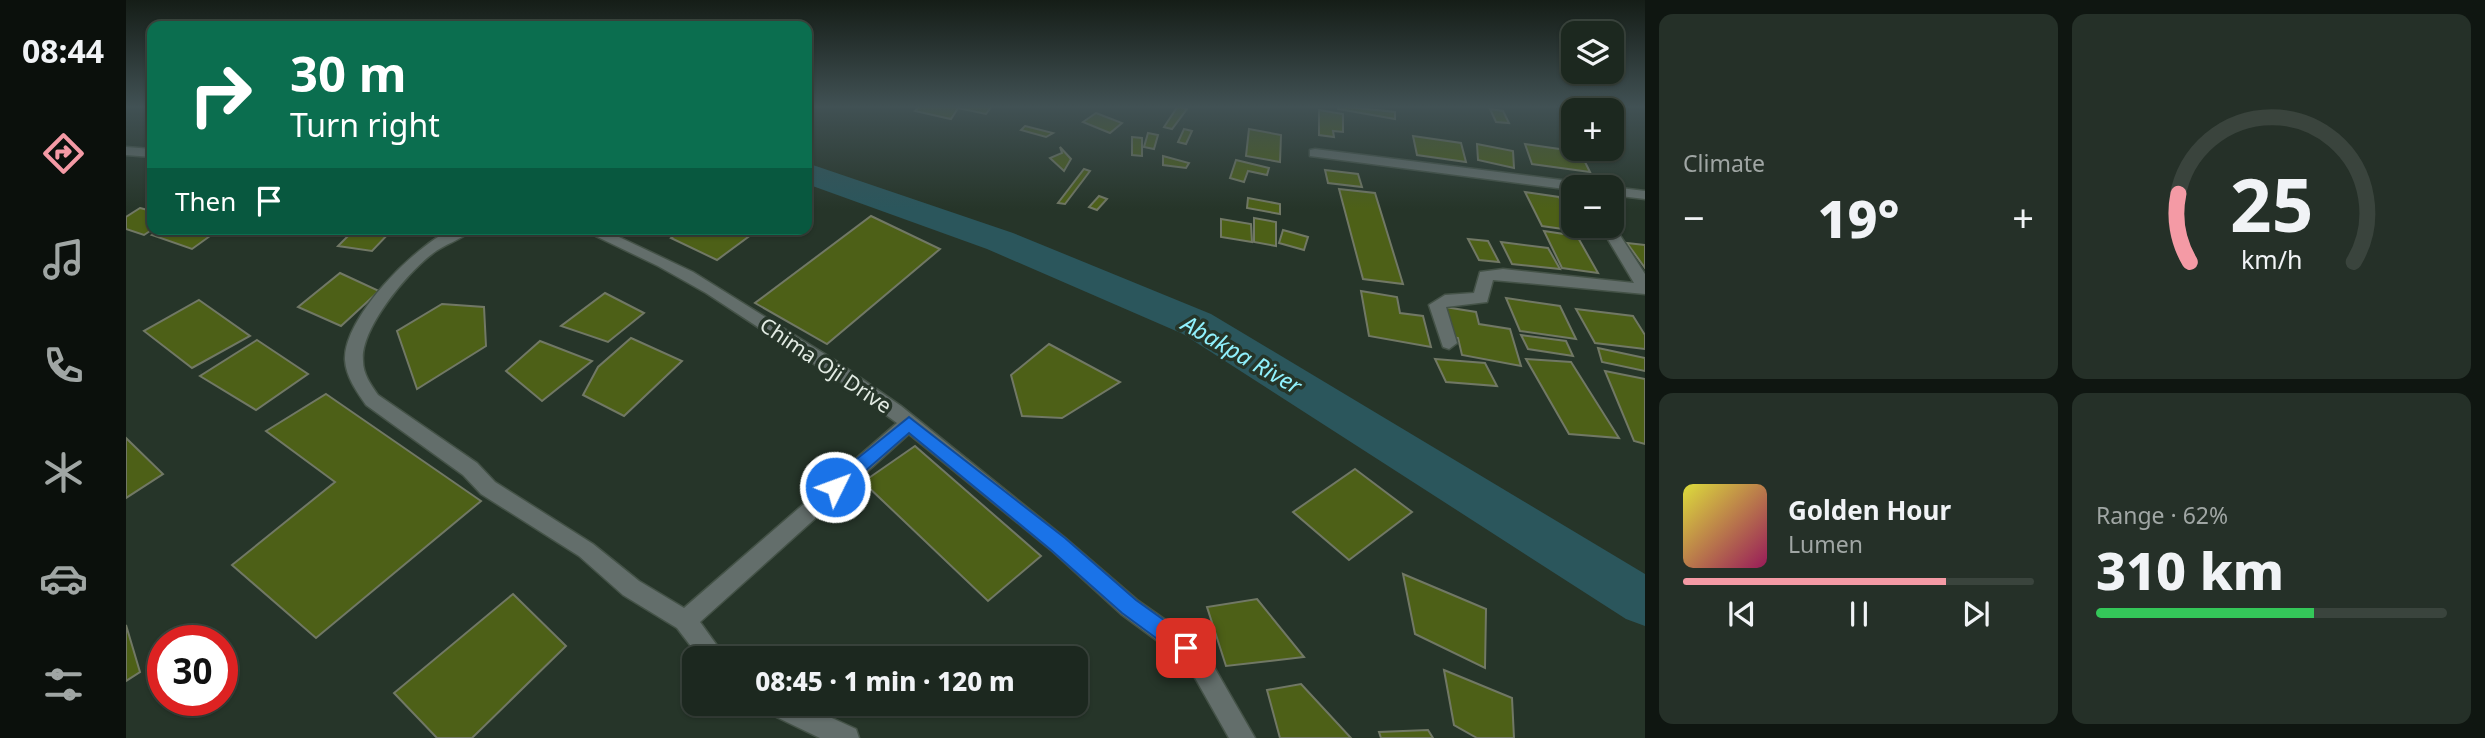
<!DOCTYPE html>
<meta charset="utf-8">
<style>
:root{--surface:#1c281f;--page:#253028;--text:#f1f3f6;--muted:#a0a6a4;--line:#3a443d;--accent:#f49aa5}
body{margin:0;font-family:"Noto Sans",sans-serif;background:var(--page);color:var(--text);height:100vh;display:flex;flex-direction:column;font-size:26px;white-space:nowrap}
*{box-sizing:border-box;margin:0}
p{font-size:23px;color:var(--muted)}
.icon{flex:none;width:38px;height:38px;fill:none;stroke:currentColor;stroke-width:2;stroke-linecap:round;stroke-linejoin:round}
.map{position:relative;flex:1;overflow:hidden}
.side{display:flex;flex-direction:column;gap:14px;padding:14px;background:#0f1611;width:840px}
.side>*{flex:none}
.banner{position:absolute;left:21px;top:21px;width:665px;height:214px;border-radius:14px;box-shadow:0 2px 5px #0004,0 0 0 2px var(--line);background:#0b6e4f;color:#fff;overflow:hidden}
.controls{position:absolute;left:1435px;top:21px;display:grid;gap:14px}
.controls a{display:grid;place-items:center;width:63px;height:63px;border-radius:14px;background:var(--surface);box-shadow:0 2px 5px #0004,0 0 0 2px var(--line);font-size:35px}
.speed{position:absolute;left:21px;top:625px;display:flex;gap:14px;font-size:35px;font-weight:700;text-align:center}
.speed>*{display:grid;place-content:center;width:91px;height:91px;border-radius:50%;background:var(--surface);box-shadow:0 2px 5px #0004,0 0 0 2px var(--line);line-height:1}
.speed .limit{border:10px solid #d22;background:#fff;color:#111}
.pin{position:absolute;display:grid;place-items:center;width:60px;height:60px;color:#fff;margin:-30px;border-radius:14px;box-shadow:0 4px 10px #0006}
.me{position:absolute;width:77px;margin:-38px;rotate:48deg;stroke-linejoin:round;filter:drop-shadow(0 0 5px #0008)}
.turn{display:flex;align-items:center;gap:24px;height:147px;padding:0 28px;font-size:32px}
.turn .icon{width:91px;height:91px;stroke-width:2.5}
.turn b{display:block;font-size:49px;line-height:60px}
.then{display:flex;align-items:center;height:66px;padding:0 28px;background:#0003;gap:14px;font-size:26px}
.big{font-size:52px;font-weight:800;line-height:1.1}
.side .card{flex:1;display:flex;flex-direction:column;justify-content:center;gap:10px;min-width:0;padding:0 24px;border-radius:14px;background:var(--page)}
.side .dial{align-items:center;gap:0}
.dial svg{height:182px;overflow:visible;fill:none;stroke:var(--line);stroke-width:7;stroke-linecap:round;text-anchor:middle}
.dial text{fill:var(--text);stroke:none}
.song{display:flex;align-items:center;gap:21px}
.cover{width:84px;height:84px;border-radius:10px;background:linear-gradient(135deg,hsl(60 70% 55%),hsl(330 70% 35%))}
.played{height:7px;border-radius:4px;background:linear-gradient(90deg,var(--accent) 75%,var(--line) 75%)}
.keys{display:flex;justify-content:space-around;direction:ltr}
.heat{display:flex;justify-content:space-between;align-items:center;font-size:38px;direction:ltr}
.charge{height:10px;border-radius:5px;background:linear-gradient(90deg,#34c759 62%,var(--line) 0)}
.side .tiles{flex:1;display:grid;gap:14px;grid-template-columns:repeat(2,1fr)}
.trip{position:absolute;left:556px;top:646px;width:406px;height:70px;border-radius:14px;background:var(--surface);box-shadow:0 2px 5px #0004,0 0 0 2px var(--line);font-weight:800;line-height:70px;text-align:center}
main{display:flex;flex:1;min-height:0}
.tab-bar{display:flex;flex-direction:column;width:126px;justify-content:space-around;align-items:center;background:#0b100c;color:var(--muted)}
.tab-bar .icon{width:49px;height:49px}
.tab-bar .selected{color:var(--accent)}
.tab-bar b{font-size:32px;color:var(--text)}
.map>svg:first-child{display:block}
</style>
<main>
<nav class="tab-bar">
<b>08:44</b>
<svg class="icon selected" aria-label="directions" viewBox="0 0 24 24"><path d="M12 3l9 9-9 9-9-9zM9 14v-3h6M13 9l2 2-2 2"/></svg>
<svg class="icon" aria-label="music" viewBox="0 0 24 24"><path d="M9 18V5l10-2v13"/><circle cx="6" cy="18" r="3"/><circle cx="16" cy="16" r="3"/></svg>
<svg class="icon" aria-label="phone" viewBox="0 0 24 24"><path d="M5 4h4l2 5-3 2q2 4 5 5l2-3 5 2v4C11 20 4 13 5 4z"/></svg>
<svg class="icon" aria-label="climate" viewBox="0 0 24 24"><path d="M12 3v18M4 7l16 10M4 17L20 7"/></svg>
<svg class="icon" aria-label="car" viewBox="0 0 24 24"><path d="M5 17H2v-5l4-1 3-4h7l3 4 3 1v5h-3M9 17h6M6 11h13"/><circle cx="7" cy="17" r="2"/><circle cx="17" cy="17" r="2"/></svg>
<svg class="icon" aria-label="filters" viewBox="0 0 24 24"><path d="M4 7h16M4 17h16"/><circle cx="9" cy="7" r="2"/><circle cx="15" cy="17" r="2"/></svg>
</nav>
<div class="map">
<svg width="1519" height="738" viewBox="0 0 1519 738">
<rect width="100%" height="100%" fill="#263529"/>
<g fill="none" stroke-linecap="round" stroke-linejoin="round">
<polygon fill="#2b565c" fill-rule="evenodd" points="681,163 887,233 1085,314 1519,574 1519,626 1500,619 1057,334 861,249 681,184"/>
</g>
<g fill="#4d6017" stroke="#717865" stroke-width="2">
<polygon points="794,106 866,106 860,114 832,108 825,119 789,111"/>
<polygon points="1052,106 1061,109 1046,129 1038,127"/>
<polygon points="1212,106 1269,112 1269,119 1212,109"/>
<polygon points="1364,109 1377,111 1383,123 1370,122"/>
<polygon points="1193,110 1217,114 1217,132 1207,131 1208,137 1193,135"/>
<polygon points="970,113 996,123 984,133 957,122"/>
<polygon points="899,126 927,133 920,137 895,130"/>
<polygon points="1058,129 1066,131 1060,144 1052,142"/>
<polygon points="1123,129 1155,135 1154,162 1120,156"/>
<polygon points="1022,133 1032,135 1028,149 1018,147"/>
<polygon points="1287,136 1335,143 1340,162 1291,155"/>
<polygon points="1006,137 1016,138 1016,156 1006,155"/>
<polygon points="1351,144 1387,151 1388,168 1352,160"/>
<polygon points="1399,144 1454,152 1464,172 1406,164"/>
<polygon points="934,147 945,159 938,171 924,158 936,153"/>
<polygon points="1037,156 1063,163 1060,168 1037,165"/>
<polygon points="1110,160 1143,168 1141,175 1122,171 1118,182 1104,178"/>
<polygon points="958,169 964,171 939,204 932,203"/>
<polygon points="1199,170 1232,174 1236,187 1202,183"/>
<polygon points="1213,189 1249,193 1277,284 1237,279"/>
<polygon points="1399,192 1433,197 1451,231 1416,226"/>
<polygon points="973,196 981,199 971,210 963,207"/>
<polygon points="1122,198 1154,204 1154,214 1121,208"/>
<polygon points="14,208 26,211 27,229 18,235 0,229 0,217"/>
<polygon points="745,216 814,249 701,344 629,303"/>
<polygon points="1128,218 1150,222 1150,246 1128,242"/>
<polygon points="1095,219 1125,224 1126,242 1095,237"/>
<polygon points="36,229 84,229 91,231 66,249 26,235"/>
<polygon points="229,229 267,229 246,251 212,246"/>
<polygon points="557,229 633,229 591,260 545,238"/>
<polygon points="1157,230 1182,237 1178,250 1153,243"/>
<polygon points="1418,231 1451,236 1472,273 1436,268"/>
<polygon points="1342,239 1362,241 1373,262 1353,260"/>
<polygon points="1375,242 1422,248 1434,269 1386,264"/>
<polygon points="1501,243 1519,245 1519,268"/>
<polygon points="214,273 253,291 215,326 172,307"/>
<polygon points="1235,291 1271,297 1274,313 1297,316 1305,347 1243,336"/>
<polygon points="479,293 518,313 482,342 435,326"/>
<polygon points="1380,298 1434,306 1450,339 1394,331"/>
<polygon points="73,300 124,336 66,368 18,331"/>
<polygon points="316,304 358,307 360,346 291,389 271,331"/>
<polygon points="1319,307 1350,312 1353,324 1384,329 1395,366 1336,355 1332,338 1327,337"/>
<polygon points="1450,309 1507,316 1519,335 1519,349 1469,343"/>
<polygon points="1395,335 1440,341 1447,356 1402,349"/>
<polygon points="505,338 556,361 498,416 457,395 472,367"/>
<polygon points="131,340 182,374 130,410 74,376"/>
<polygon points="414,341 466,361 416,401 380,371"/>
<polygon points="923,344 994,382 936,418 896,416 885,375"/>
<polygon points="1472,348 1519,358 1519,371 1476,362"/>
<polygon points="1309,359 1359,363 1371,386 1320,382"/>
<polygon points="1400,359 1445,362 1493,438 1443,434"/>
<polygon points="1479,371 1519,379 1519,444 1508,441"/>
<polygon points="200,394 355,501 190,638 106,565 209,482 140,431"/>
<polygon points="0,438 37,474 0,498"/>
<polygon points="789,446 915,556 862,601 737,482"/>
<polygon points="1229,469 1286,512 1223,560 1167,512"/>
<polygon points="1277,574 1360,609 1359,668 1289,634"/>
<polygon points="387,594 440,646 346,738 311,738 268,693"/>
<polygon points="1131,599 1178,657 1100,666 1081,607"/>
<polygon points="0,625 14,672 0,681"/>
<polygon points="1318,670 1386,698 1388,738 1351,738 1328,725"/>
<polygon points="1175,684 1225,738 1154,738 1141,690"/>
<polygon points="1302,730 1307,738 1255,738 1253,732"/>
</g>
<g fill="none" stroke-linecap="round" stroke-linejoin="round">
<g stroke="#445247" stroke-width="3">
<g id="street">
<polygon points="0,147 26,149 26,157 0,155"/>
<polygon points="1189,149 1459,183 1466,187 1447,187 1447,190 1184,156 1184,150"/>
<polygon points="1484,187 1486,187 1519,191 1519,199 1486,195"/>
<polygon points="1486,223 1519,274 1519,294 1367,280 1361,302 1320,307 1331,343 1323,349 1317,347 1303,305 1319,295 1348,293 1354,272 1377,269 1508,283 1474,226 1486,226"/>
<path d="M327 229H347C336 240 318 244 306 254 281 273 234 329 237 361 237 374 245 385 252 395L351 463 369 482 467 544 513 581 558 608 771 423 714 381 580 293 532 266 455 229H476L567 272 710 361 775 406 939 538 1011 600 1068 640 1080 653 1129 738H1103L1064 669 1052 656 995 614 925 550 783 434 574 622 600 658H574L551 628 497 595 453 556 355 494 337 475 240 405C231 392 220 377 219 360 217 318 289 245 327 229Z"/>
<polygon points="637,704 675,704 730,729 733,738 694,738 640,712"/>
</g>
</g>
<use href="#street" fill="#636e6b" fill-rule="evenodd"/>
</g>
<linearGradient id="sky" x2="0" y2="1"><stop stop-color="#151d17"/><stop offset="0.51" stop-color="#415154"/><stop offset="1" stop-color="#415154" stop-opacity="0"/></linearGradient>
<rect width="1519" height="209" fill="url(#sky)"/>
<polygon fill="#1a73e8" stroke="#114b97" stroke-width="2" points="783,417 939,538 1010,600 1067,641 1070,648 1067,655 1060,658 1053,655 996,613 925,550 783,433 715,492 702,492 700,487 702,482"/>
<g text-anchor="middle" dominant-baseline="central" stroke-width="7" stroke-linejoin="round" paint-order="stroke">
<g font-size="21" fill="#e2ebe3" stroke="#263529">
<text transform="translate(700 365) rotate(34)">Chima Oji Drive</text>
</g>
<g font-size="23" font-style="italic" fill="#90f0fc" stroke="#263529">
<text transform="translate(1116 354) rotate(30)">Abakpa River</text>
</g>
</g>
</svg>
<div class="controls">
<a><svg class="icon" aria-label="layers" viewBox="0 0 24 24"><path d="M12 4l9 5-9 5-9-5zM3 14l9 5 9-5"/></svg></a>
<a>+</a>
<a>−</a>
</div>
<div class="speed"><div class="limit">30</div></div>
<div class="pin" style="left:1060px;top:648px;background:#d93025"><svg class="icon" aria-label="arrive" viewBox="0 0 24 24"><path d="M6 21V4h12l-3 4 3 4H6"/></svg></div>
<svg class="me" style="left:709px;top:487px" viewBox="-20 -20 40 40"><circle r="17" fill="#1a73e8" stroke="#fff" stroke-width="3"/><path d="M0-11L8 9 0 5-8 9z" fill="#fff"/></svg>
<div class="trip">08:45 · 1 min · 120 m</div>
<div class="banner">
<div class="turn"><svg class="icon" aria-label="right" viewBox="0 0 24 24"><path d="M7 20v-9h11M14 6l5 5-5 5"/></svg><div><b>30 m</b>Turn right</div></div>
<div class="then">Then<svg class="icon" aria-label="arrive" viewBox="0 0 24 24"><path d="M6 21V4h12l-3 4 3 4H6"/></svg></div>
</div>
</div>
<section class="side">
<div class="tiles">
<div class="card"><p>Climate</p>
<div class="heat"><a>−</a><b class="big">19°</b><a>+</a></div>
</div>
<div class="card dial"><svg viewBox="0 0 100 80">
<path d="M14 69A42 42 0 1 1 86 69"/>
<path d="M14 69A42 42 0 0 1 9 39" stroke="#f49aa5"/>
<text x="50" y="56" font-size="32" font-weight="700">25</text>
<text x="50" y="72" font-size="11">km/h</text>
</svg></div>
<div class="card">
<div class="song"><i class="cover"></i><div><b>Golden Hour</b><p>Lumen</p></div></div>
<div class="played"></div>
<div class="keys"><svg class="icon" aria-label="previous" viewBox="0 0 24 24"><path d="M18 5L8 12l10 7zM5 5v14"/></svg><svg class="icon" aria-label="pause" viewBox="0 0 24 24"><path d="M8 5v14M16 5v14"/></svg><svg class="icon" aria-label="next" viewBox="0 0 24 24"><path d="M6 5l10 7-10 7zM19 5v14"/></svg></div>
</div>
<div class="card"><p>Range · 62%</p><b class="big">310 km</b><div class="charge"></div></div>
</div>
</section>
</main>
